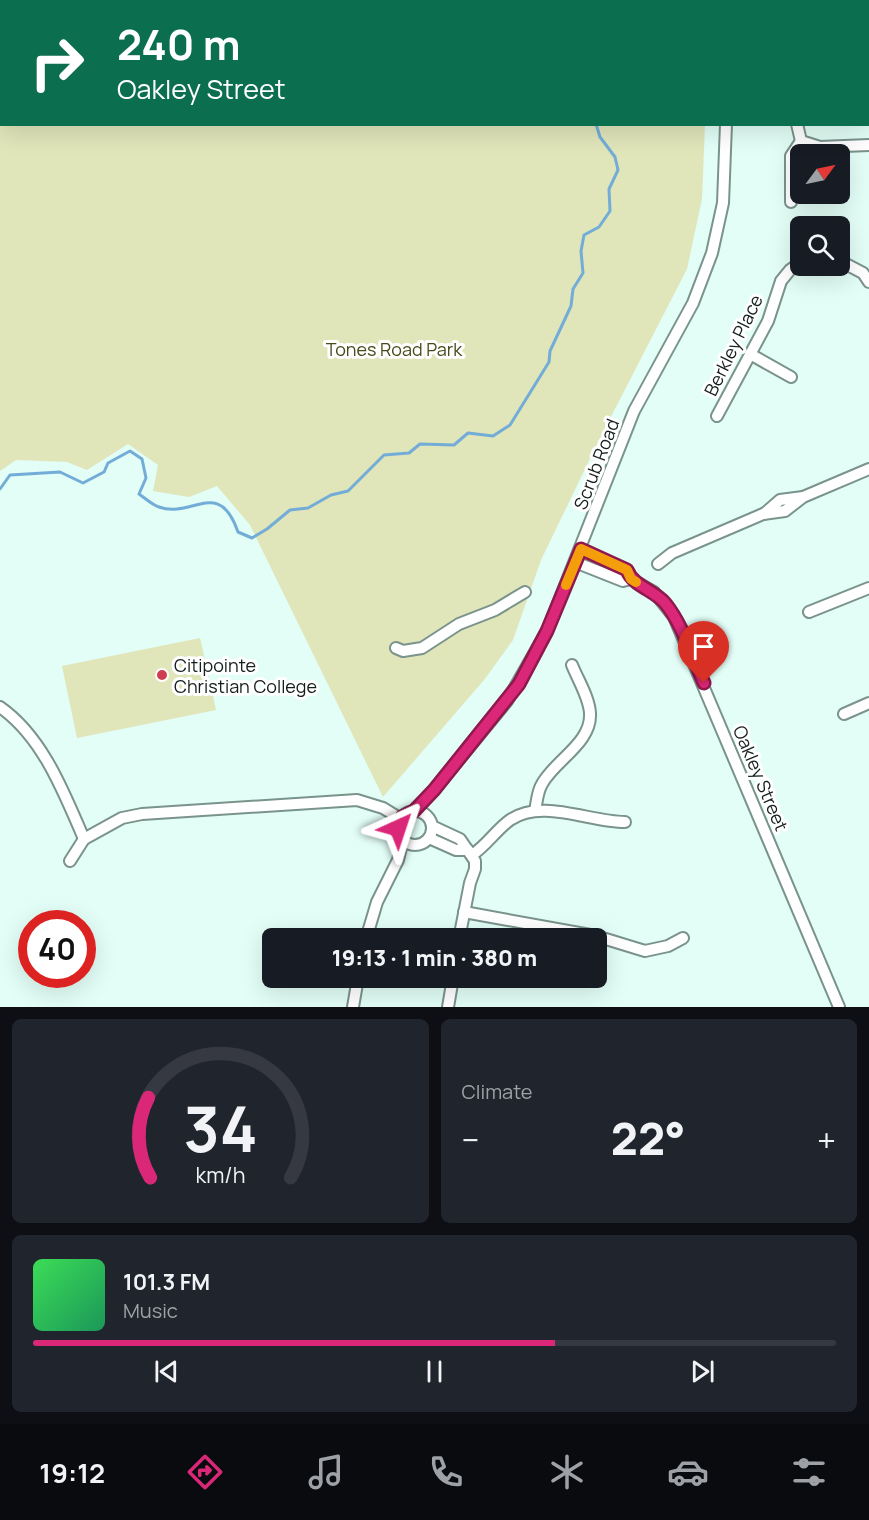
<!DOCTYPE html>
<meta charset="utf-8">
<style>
:root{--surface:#171b24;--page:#20242c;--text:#f1f3f6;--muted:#9ea1a6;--line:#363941;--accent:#db2777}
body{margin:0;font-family:Manrope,sans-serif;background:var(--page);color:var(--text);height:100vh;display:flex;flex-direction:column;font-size:22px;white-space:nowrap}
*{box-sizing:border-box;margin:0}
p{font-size:20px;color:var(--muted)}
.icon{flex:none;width:33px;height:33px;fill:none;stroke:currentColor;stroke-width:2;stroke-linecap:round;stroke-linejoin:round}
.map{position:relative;height:1007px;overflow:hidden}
.sheet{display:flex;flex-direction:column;gap:12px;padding:12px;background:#0d0f14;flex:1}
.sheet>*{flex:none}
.guide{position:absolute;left:0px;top:0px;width:870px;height:126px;box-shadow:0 6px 24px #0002;background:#0b6e4f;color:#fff;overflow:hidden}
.needle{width:39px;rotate:57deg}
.controls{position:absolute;left:790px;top:144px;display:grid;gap:12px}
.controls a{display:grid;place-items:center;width:60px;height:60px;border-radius:9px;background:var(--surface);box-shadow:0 6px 24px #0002;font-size:30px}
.speed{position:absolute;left:18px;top:910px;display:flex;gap:12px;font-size:30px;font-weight:700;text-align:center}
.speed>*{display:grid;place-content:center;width:78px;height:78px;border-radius:50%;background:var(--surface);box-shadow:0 6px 24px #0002;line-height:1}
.speed .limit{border:9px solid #d22;background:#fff;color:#111}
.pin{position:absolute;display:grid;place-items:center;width:51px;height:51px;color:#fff;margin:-62px -26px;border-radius:50% 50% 50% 0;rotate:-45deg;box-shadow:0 0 6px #0007}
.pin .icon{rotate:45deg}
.me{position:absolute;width:66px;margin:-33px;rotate:42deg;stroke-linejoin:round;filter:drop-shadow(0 0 4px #0008)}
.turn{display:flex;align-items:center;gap:21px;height:126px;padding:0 18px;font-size:27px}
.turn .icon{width:78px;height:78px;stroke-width:2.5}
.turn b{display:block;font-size:42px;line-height:51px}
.big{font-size:45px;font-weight:800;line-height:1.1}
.sheet .tile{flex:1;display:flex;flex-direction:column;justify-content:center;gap:9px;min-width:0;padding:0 21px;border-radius:9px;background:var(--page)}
.sheet .dial{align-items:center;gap:0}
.dial svg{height:156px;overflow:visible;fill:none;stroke:var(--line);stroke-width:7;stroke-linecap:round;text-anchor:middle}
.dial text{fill:var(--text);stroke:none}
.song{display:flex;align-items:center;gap:18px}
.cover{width:72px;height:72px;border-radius:9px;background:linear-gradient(135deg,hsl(130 70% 55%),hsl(150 70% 35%))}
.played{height:6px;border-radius:3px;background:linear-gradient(90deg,var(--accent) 65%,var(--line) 65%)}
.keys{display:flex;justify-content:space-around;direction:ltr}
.heat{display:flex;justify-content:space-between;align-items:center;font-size:33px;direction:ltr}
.sheet .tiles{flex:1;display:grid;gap:12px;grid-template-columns:1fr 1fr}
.tile:last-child{grid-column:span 2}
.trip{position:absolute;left:262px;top:928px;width:345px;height:60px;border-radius:9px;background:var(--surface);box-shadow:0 6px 24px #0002;font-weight:800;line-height:60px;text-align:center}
.tabs{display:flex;height:96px;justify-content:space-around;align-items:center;background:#090b0e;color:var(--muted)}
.tabs .icon{width:42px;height:42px}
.tabs .on{color:var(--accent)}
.tabs b{font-size:27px;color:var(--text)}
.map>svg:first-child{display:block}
</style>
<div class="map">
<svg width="869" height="1007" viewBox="0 0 869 1007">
<rect width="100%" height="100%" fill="#e2fef6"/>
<g fill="#e0e5ba">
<polygon points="63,0 737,0 63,2"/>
<polygon points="0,60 2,124 705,125 702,199 687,269 600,438 541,560 513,640 484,680 383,797 250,525 217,486 189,497 153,491 158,465 128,444 87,470 67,462 16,460 0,471"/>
<polygon points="200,638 216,710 77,738 62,666"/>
</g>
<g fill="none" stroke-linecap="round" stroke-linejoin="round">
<g stroke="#73add7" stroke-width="3">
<polyline points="531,0 533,2"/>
<path d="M0 489 10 475 60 472 83 483 104 472 108 463 130 451 142 459 146 478 139 494C145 498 152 505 159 507 192 519 219 477 238 532L252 538 267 529 290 510 308 508 331 495 348 491 384 455 409 453 420 444 454 445 468 433 493 436 510 425 549 362 550 351 571 306 573 289 583 273 581 251 584 235 599 227 610 211 609 189 618 170 615 157 600 137 596 124"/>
</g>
<g stroke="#7a938c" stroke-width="14">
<g id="minor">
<polyline points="748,2 749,0"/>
<polyline points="868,31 869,31"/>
<polyline points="797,124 801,141 820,147 869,145"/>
<polyline points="791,202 791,156 801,141"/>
<polyline points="840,261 863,273 869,282"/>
<polyline points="750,354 791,377"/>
<polyline points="717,416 768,321 781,281 790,270 801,262"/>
<polyline points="764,514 780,500 803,497"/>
<polyline points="581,549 627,570 631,579 654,592 674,617 839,1007"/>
<polyline points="575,562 623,581 631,579"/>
<polyline points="658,564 672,553 763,514 785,511 803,497 869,469"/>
<polyline points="809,612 869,588"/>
<polyline points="396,648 403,651 422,648 459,624 495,610 525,592"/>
<path d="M0 707C43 737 64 793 84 839"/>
<polyline points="844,714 869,703"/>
<polyline points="414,811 434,790 507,701 547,631 634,411 693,303 712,253 723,203 726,124"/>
<path d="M535 811C537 802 537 792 542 784 555 760 592 743 590 713 589 697 578 680 572 665"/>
<circle cx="415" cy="828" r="17"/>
<polyline points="432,826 460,839 475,861 475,869 470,883 459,939"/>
<polyline points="429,838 456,850 468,850"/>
<path d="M472 855C487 845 496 830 510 820 542 798 589 822 625 822"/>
<polyline points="70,861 84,839 122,818 142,814 357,800 383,808 401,819"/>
<polyline points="464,912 596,936 645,951 668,946 683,938"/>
<polyline points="366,939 377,902 398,860 403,839"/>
<polyline points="353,1007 358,978"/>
<polyline points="448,1007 453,978"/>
</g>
</g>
<use href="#minor" stroke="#fff" stroke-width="10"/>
</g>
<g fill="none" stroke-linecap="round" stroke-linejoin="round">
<g stroke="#8e194d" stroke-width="15">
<path id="route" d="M398 828 402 817 414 811 434 790 519 684 547 631 581 549 627 570C633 586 654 590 665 603 683 625 692 657 704 683"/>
</g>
<use href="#route" stroke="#db2777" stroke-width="10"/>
<polyline stroke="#f59e0b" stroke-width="10" points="566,585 581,549 627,570 631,579 636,582"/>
</g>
<circle fill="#ce3d50" stroke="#fff" stroke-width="2" cx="162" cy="675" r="6"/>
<g text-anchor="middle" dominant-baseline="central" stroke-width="6" stroke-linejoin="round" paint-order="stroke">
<g font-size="18" fill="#141e1c" stroke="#fff">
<text transform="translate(733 345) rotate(-64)">Berkley Place</text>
<text transform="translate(596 464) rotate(-69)">Scrub Road</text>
<text transform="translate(761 778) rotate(67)">Oakley Street</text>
</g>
<g font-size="18" fill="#484c1b" stroke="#fff">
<text x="394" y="349">Tones Road Park</text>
</g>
<g font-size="18" fill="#141e1c" stroke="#fff" text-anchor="start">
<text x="174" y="665">Citipointe<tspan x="174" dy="21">Christian College</tspan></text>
</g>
</g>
</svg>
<div class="controls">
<a><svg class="needle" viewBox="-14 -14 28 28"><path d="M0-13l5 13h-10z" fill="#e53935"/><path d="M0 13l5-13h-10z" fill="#9ea1a6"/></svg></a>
<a><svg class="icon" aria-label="search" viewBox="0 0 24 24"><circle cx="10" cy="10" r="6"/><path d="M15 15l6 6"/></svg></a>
</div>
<div class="speed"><div class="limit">40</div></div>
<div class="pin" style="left:704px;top:683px;background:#d93025"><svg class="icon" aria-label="arrive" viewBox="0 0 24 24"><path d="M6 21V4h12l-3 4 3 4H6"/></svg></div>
<svg class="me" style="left:398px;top:828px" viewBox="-20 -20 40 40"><path d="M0-17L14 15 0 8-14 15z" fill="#db2777" stroke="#fff" stroke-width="4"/></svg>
<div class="trip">19:13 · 1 min · 380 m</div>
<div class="guide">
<div class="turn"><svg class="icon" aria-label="right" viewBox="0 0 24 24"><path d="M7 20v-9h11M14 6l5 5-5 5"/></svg><div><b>240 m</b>Oakley Street</div></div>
</div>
</div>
<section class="sheet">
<div class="tiles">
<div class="tile dial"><svg viewBox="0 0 100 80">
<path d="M14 69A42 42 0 1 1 86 69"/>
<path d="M14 69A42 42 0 0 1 13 28" stroke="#db2777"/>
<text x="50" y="56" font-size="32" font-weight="700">34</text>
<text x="50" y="72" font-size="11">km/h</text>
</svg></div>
<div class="tile"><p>Climate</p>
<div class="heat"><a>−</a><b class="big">22°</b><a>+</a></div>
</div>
<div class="tile">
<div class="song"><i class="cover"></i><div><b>101.3 FM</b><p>Music</p></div></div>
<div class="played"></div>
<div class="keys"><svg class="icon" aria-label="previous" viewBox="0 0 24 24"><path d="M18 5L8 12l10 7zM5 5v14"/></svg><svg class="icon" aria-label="pause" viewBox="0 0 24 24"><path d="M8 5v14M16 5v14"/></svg><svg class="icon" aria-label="next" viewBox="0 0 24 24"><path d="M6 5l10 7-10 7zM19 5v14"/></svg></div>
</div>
</div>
</section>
<nav class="tabs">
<b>19:12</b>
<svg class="icon on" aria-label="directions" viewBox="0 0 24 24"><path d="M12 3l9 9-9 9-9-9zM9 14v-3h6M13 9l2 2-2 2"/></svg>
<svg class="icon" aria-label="music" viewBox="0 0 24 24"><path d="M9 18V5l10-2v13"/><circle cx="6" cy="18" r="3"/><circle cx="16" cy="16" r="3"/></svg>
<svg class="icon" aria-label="phone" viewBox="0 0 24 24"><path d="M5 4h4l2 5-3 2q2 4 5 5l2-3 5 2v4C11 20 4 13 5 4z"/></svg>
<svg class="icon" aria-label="climate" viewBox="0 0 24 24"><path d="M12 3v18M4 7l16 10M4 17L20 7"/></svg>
<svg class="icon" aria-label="car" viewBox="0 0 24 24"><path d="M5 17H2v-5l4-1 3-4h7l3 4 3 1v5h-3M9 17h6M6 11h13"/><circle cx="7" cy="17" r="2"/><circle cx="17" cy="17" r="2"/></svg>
<svg class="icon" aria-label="filters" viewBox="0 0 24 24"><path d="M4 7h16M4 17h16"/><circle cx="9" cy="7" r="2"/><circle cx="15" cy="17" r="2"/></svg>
</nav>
